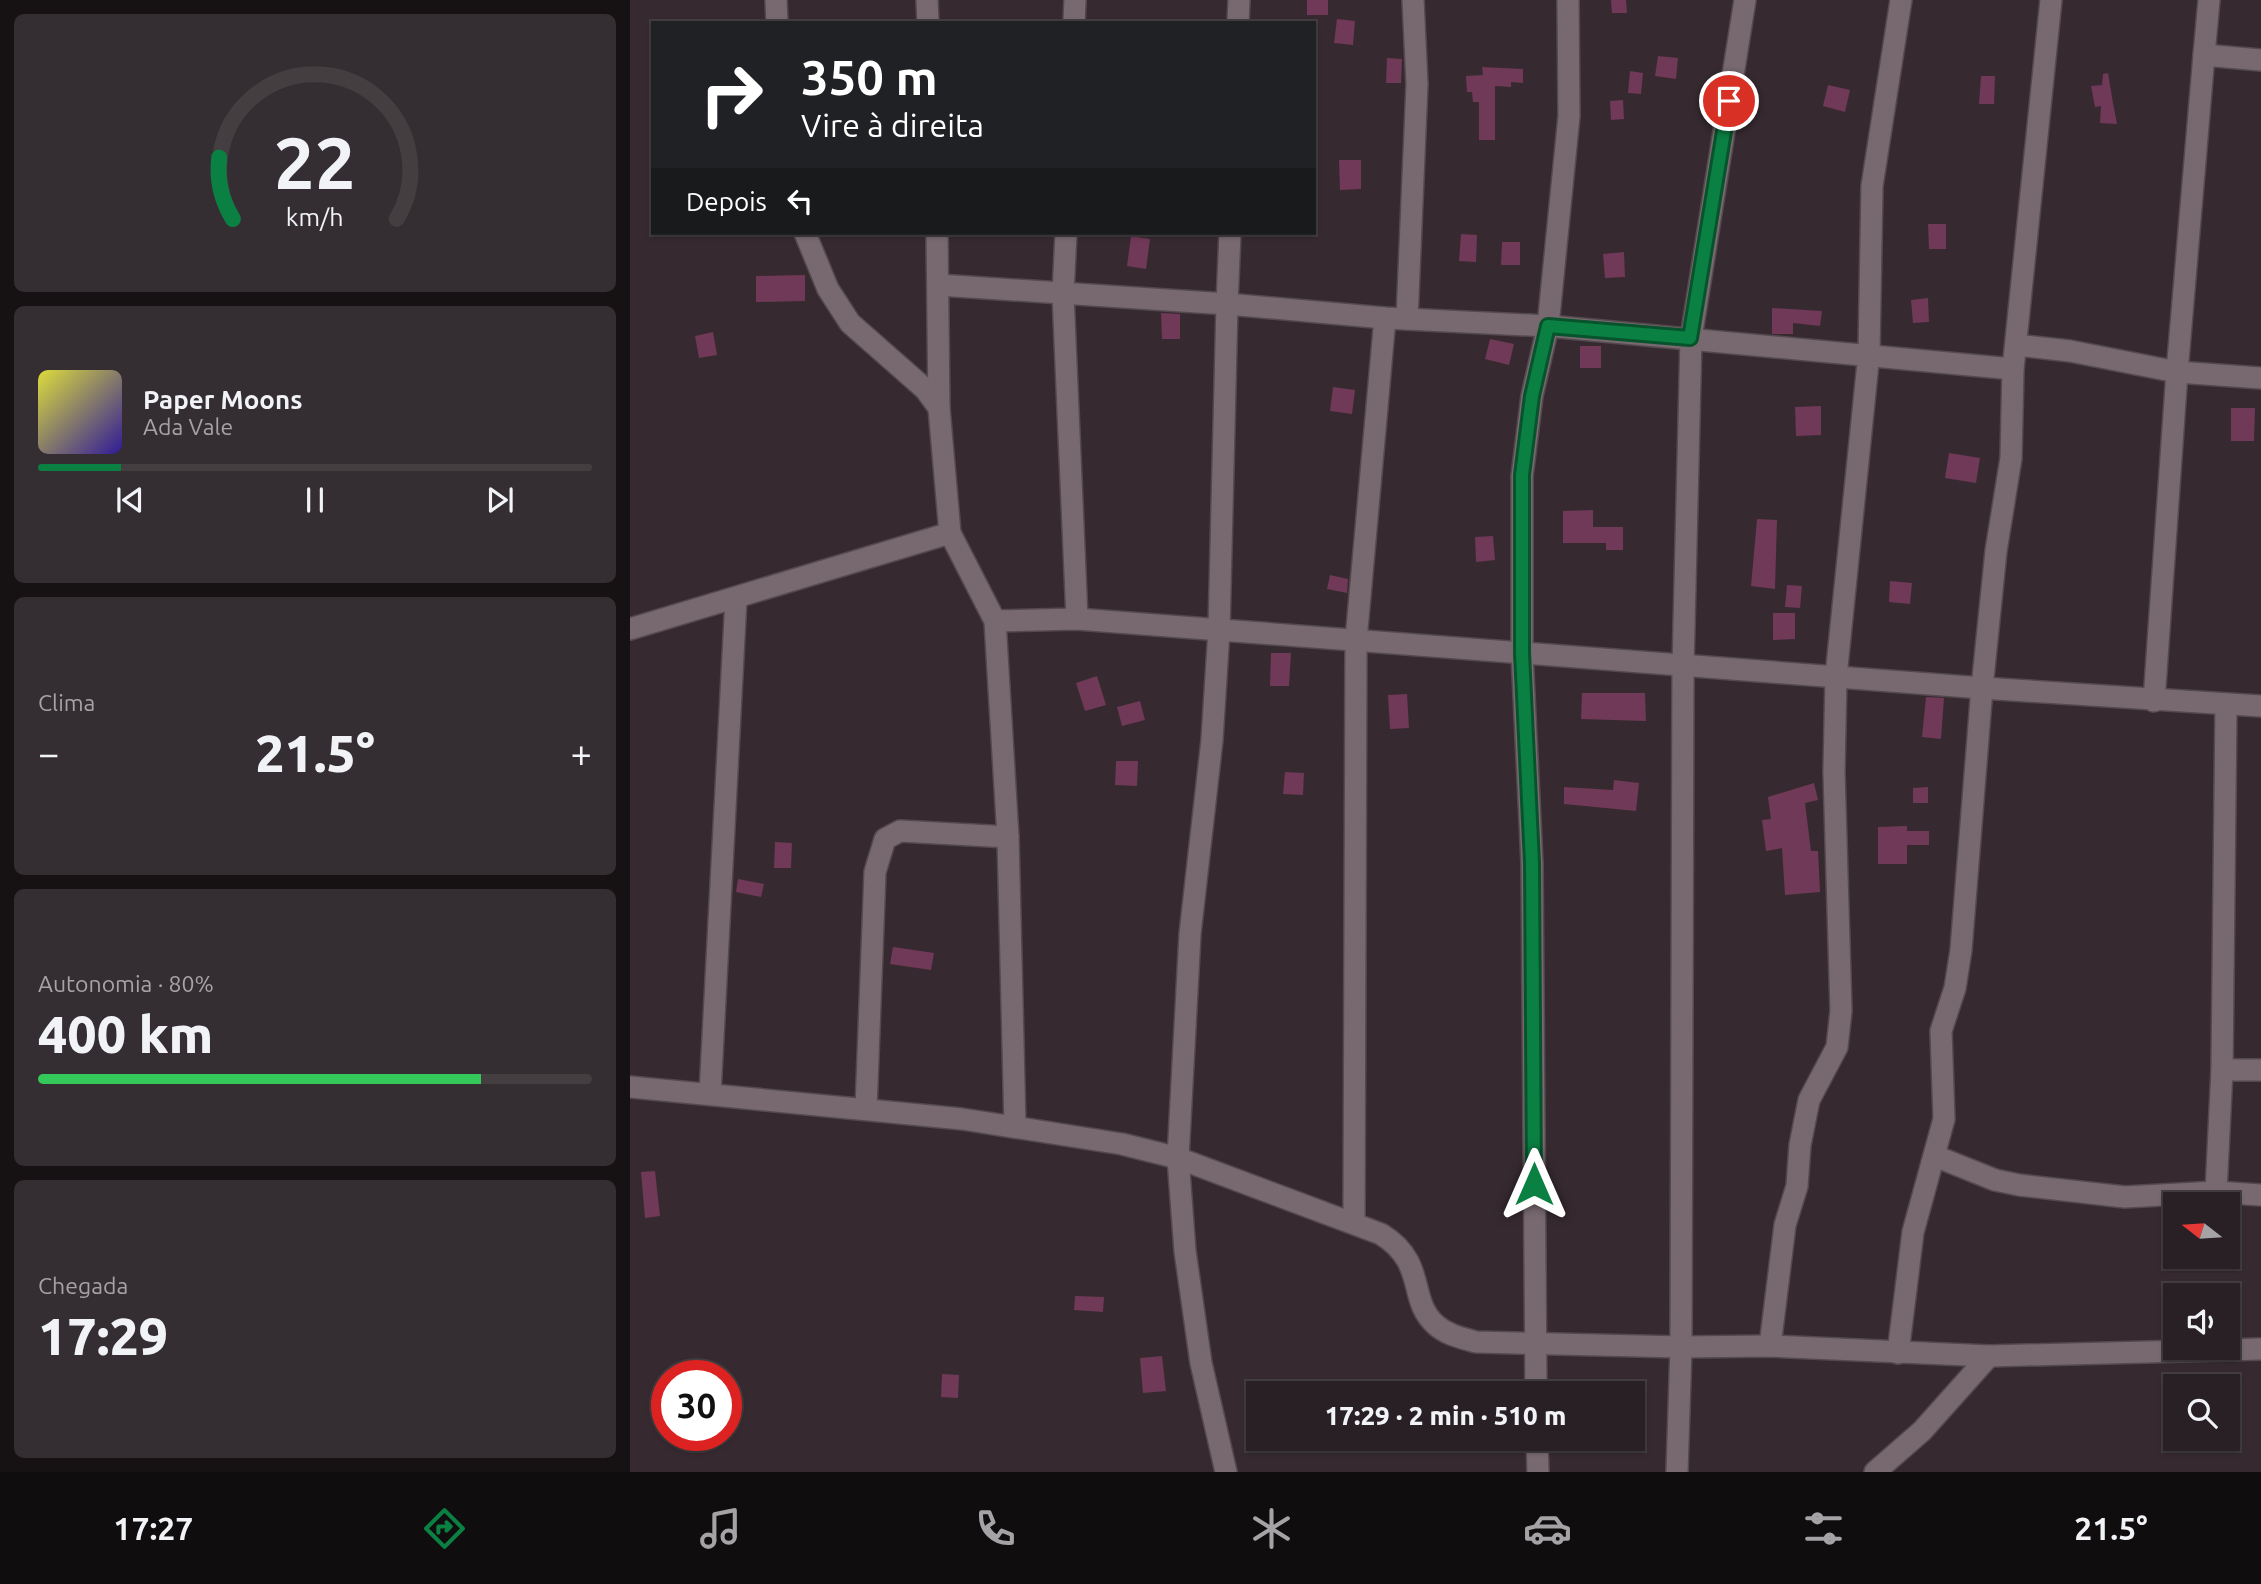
<!DOCTYPE html>
<html lang="pt">
<meta charset="utf-8">
<style>
:root{--surface:#282024;--page:#342d31;--text:#f1f3f6;--muted:#a5a3a6;--line:#443e41;--accent:#0b8043}
body{margin:0;font-family:Ubuntu,sans-serif;background:var(--page);color:var(--text);height:100vh;display:flex;flex-direction:column;font-size:26px;white-space:nowrap}
*{box-sizing:border-box;margin:0}
p{font-size:23px;color:var(--muted)}
.icon{flex:none;width:38px;height:38px;fill:none;stroke:currentColor;stroke-width:2;stroke-linecap:round;stroke-linejoin:round}
.map{position:relative;flex:1;overflow:hidden}
.sheet{display:flex;flex-direction:column;gap:14px;padding:14px;background:#161214;width:630px}
.sheet>*{flex:none}
.guide{position:absolute;left:21px;top:21px;width:665px;height:214px;border-radius:0px;box-shadow:0 2px 5px #0004,0 0 0 2px var(--line);background:#202124;color:#fff;overflow:hidden}
.needle{width:46px;rotate:287deg}
.fabs{position:absolute;left:1533px;top:1192px;display:grid;gap:14px}
.fabs a{display:grid;place-items:center;width:77px;height:77px;border-radius:0px;background:var(--surface);box-shadow:0 2px 5px #0004,0 0 0 2px var(--line);font-size:35px}
.speed{position:absolute;left:21px;top:1360px;display:flex;gap:14px;font-size:35px;font-weight:700;text-align:center}
.speed>*{display:grid;place-content:center;width:91px;height:91px;border-radius:50%;background:var(--surface);box-shadow:0 2px 5px #0004,0 0 0 2px var(--line);line-height:1}
.speed .limit{border:10px solid #d22;background:#fff;color:#111}
.pin{position:absolute;display:grid;place-items:center;width:60px;height:60px;color:#fff;margin:-30px;border:4px solid #fff;border-radius:50%;box-shadow:0 2px 7px #0007}
.me{position:absolute;width:77px;margin:-38px;rotate:0deg;stroke-linejoin:round;filter:drop-shadow(0 0 5px #0008)}
.turn{display:flex;align-items:center;gap:24px;height:147px;padding:0 35px;font-size:32px}
.turn .icon{width:91px;height:91px;stroke-width:2.5}
.turn b{display:block;font-size:49px;line-height:60px}
.then{display:flex;align-items:center;height:66px;padding:0 35px;background:#0003;gap:14px;font-size:26px}
.big{font-size:52px;font-weight:800;line-height:1.1}
.sheet .tile{flex:1;display:flex;flex-direction:column;justify-content:center;gap:10px;min-width:0;padding:0 24px;border-radius:10px;background:var(--page)}
.sheet .dial{align-items:center;gap:0}
.dial svg{height:182px;overflow:visible;fill:none;stroke:var(--line);stroke-width:7;stroke-linecap:round;text-anchor:middle}
.dial text{fill:var(--text);stroke:none}
.song{display:flex;align-items:center;gap:21px}
.cover{width:84px;height:84px;border-radius:10px;background:linear-gradient(135deg,hsl(60 70% 55%),hsl(250 70% 35%))}
.played{height:7px;border-radius:4px;background:linear-gradient(90deg,var(--accent) 15%,var(--line) 15%)}
.keys{display:flex;justify-content:space-around;direction:ltr}
.heat{display:flex;justify-content:space-between;align-items:center;font-size:38px;direction:ltr}
.charge{height:10px;border-radius:5px;background:linear-gradient(90deg,#34c759 80%,var(--line) 0)}
.trip{position:absolute;left:616px;top:1381px;width:399px;height:70px;border-radius:0px;background:var(--surface);box-shadow:0 2px 5px #0004,0 0 0 2px var(--line);font-weight:800;line-height:70px;text-align:center}
.tabs{display:flex;height:112px;justify-content:space-around;align-items:center;background:#100d0e;color:var(--muted)}
.tabs .icon{width:49px;height:49px}
.tabs .current{color:var(--accent)}
.tabs b{font-size:32px;color:var(--text)}
main{display:flex;flex:1;min-height:0}
.map>svg:first-child{display:block}
</style>
<main>
<section class="sheet">
<div class="tile dial"><svg viewBox="0 0 100 80">
<path d="M14 69A42 42 0 1 1 86 69"/>
<path d="M14 69A42 42 0 0 1 8 42" stroke="#0b8043"/>
<text x="50" y="56" font-size="32" font-weight="700">22</text>
<text x="50" y="72" font-size="11">km/h</text>
</svg></div>
<div class="tile">
<div class="song"><i class="cover"></i><div><b>Paper Moons</b><p>Ada Vale</p></div></div>
<div class="played"></div>
<div class="keys"><svg class="icon" aria-label="previous" viewBox="0 0 24 24"><path d="M18 5L8 12l10 7zM5 5v14"/></svg><svg class="icon" aria-label="pause" viewBox="0 0 24 24"><path d="M8 5v14M16 5v14"/></svg><svg class="icon" aria-label="next" viewBox="0 0 24 24"><path d="M6 5l10 7-10 7zM19 5v14"/></svg></div>
</div>
<div class="tile"><p>Clima</p>
<div class="heat"><a>−</a><b class="big">21.5°</b><a>+</a></div>
</div>
<div class="tile"><p>Autonomia · 80%</p><b class="big">400 km</b><div class="charge"></div></div>
<div class="tile"><p>Chegada</p><b class="big">17:29</b></div>
</section>
<div class="map">
<svg width="1631" height="1472" viewBox="0 0 1631 1472">
<rect width="100%" height="100%" fill="#362a30"/>
<g fill="#703957">
<rect x="677" y="0" width="21" height="15"/>
<polygon points="981,0 996,0 997,13 982,13"/>
<polygon points="707,19 725,21 723,45 704,43"/>
<polygon points="1028,56 1048,58 1046,79 1025,76"/>
<polygon points="757,58 772,59 771,83 756,83"/>
<polygon points="852,67 893,69 893,83 881,82 881,87 865,86 865,140 849,140 849,102 843,102 842,92 837,92 836,76 853,75"/>
<polygon points="1000,71 1013,73 1011,94 998,93"/>
<polygon points="1478,73 1483,103 1487,124 1470,123 1471,106 1465,107 1461,86 1472,85 1473,74"/>
<polygon points="1351,76 1365,76 1364,104 1349,104"/>
<polygon points="1198,85 1220,90 1215,112 1193,106"/>
<polygon points="993,100 994,119 981,120 980,101"/>
<polygon points="709,160 731,160 731,189 710,190"/>
<polygon points="1298,224 1316,224 1316,249 1299,249"/>
<polygon points="831,234 847,235 846,262 829,261"/>
<polygon points="501,236 520,239 516,269 497,266"/>
<polygon points="872,242 890,242 890,265 871,265"/>
<polygon points="994,252 995,277 975,278 973,254"/>
<polygon points="175,275 175,301 126,302 126,276"/>
<polygon points="1298,298 1299,322 1283,323 1281,300"/>
<polygon points="1142,308 1192,311 1190,326 1163,323 1163,334 1142,334"/>
<polygon points="531,313 550,314 550,339 532,339"/>
<polygon points="83,332 87,355 69,358 65,336"/>
<polygon points="860,339 884,344 879,365 855,359"/>
<rect x="950" y="346" width="21" height="22"/>
<polygon points="703,387 725,390 722,414 700,411"/>
<polygon points="1191,406 1191,435 1166,436 1165,407"/>
<polygon points="1601,408 1625,408 1624,441 1601,441"/>
<polygon points="1319,453 1350,458 1346,483 1315,478"/>
<polygon points="963,510 963,527 993,527 993,550 976,550 976,543 933,543 933,511"/>
<polygon points="1127,519 1147,520 1145,589 1121,586"/>
<polygon points="863,536 865,560 846,562 845,537"/>
<polygon points="700,575 718,579 717,593 697,589"/>
<polygon points="1260,581 1282,583 1280,604 1259,602"/>
<polygon points="1157,585 1172,586 1170,608 1155,607"/>
<polygon points="1143,613 1165,613 1165,639 1143,640"/>
<polygon points="641,653 661,653 659,686 640,686"/>
<polygon points="467,676 476,705 455,711 446,683"/>
<polygon points="952,693 1015,693 1016,721 951,719"/>
<polygon points="777,694 779,728 760,729 758,695"/>
<polygon points="1296,697 1314,698 1311,739 1292,737"/>
<polygon points="510,701 515,720 492,726 487,707"/>
<polygon points="486,761 508,761 507,786 485,785"/>
<polygon points="655,772 674,773 673,795 653,794"/>
<polygon points="984,780 1009,783 1006,811 934,804 934,787 983,790"/>
<polygon points="1184,783 1188,800 1175,803 1181,851 1188,851 1190,892 1155,895 1152,848 1136,851 1132,820 1141,819 1138,797"/>
<polygon points="1298,787 1298,803 1283,803 1283,788"/>
<polygon points="1277,826 1277,831 1299,831 1299,845 1277,845 1277,864 1248,864 1248,827"/>
<polygon points="145,842 162,843 161,868 144,868"/>
<polygon points="108,879 134,884 131,897 106,892"/>
<polygon points="263,947 304,953 301,970 260,964"/>
<polygon points="25,1171 30,1216 15,1218 11,1172"/>
<polygon points="445,1296 474,1297 473,1312 444,1310"/>
<polygon points="532,1356 536,1391 513,1393 510,1358"/>
<polygon points="312,1374 329,1375 328,1398 311,1397"/>
</g>
<g fill="none" stroke-linecap="round" stroke-linejoin="round">
<g stroke="#54494e" stroke-width="24">
<g id="minor">
<polyline points="146,0 147,23"/>
<polyline points="297,0 298,23"/>
<polyline points="444,23 445,0"/>
<polyline points="608,23 609,0"/>
<polyline points="1574,55 1579,0"/>
<polyline points="175,233 198,289 220,323 295,389 309,408 320,533 365,621 378,837 385,1126"/>
<polyline points="307,233 309,408"/>
<polyline points="436,233 433,294 447,619"/>
<polyline points="309,285 597,304 600,233"/>
<polyline points="777,319 787,84 783,0"/>
<polyline points="1386,345 1440,351 1547,372 1631,378"/>
<polyline points="365,621 447,619 1352,688 1366,551 1381,458 1383,369 1421,0"/>
<polyline points="0,629 320,533"/>
<polyline points="1524,701 1547,372 1574,55 1631,60"/>
<polyline points="1592,1070 1631,1070"/>
<path d="M0 1087 332 1119 492 1144 548 1158 751 1234C798 1263 777 1300 806 1325 817 1335 832 1338 846 1342L1051 1347 1140 1346 1359 1356 1631 1349"/>
<polyline points="80,1094 106,599"/>
<polyline points="236,1109 245,872 255,839 270,831 378,837"/>
<polyline points="1305,1156 1365,1180 1389,1185 1495,1197 1586,1192 1631,1195"/>
<polyline points="1586,1192 1592,1070 1596,704"/>
<polyline points="724,1221 726,640 755,318"/>
<polyline points="1140,1346 1155,1225 1167,1186 1170,1145 1179,1100 1207,1047 1211,1011 1204,772 1206,676 1239,353 1242,186 1271,0"/>
<polyline points="1268,1353 1283,1232 1314,1119 1311,1031 1325,988 1331,950 1352,688 1631,706"/>
<polyline points="906,1393 902,863 892,653 892,476 902,396 918,326 939,116 938,0"/>
<polyline points="907,1438 908,1472"/>
<polyline points="596,1472 571,1363 555,1251 548,1158 560,934 582,740 589,630 597,304 755,318 918,326 1383,369"/>
<polyline points="1047,1472 1051,1347 1053,667 1061,338 1115,0"/>
<polyline points="1245,1472 1292,1431 1359,1356"/>
</g>
</g>
<use href="#minor" stroke="#786970" stroke-width="21"/>
</g>
<g fill="none" stroke-linecap="round" stroke-linejoin="round">
<g stroke="#07532c" stroke-width="18">
<polyline id="route" points="904,1184 902,863 892,653 892,475 902,396 918,326 1060,338 1099,101"/>
</g>
<use href="#route" stroke="#0b8043" stroke-width="12"/>
</g>
</svg>
<div class="fabs">
<a><svg class="needle" viewBox="-14 -14 28 28"><path d="M0-13l5 13h-10z" fill="#e53935"/><path d="M0 13l5-13h-10z" fill="#a5a3a6"/></svg></a>
<a><svg class="icon" aria-label="sound" viewBox="0 0 24 24"><path d="M4 9h4l5-4v14l-5-4H4zM17 9q2 3 0 6"/></svg></a>
<a><svg class="icon" aria-label="search" viewBox="0 0 24 24"><circle cx="10" cy="10" r="6"/><path d="M15 15l6 6"/></svg></a>
</div>
<div class="speed"><div class="limit">30</div></div>
<div class="pin" style="left:1099px;top:101px;background:#d93025"><svg class="icon" aria-label="arrive" viewBox="0 0 24 24"><path d="M6 21V4h12l-3 4 3 4H6"/></svg></div>
<svg class="me" style="left:904px;top:1184px" viewBox="-20 -20 40 40"><path d="M0-17L14 15 0 8-14 15z" fill="#0b8043" stroke="#fff" stroke-width="4"/></svg>
<div class="trip">17:29 · 2 min · 510 m</div>
<div class="guide">
<div class="turn"><svg class="icon" aria-label="right" viewBox="0 0 24 24"><path d="M7 20v-9h11M14 6l5 5-5 5"/></svg><div><b>350 m</b>Vire à direita</div></div>
<div class="then">Depois<svg class="icon" aria-label="left" viewBox="0 0 24 24"><path d="M17 20v-9H6M10 6l-5 5 5 5"/></svg></div>
</div>
</div>
</main>
<nav class="tabs">
<b>17:27</b>
<svg class="icon current" aria-label="directions" viewBox="0 0 24 24"><path d="M12 3l9 9-9 9-9-9zM9 14v-3h6M13 9l2 2-2 2"/></svg>
<svg class="icon" aria-label="music" viewBox="0 0 24 24"><path d="M9 18V5l10-2v13"/><circle cx="6" cy="18" r="3"/><circle cx="16" cy="16" r="3"/></svg>
<svg class="icon" aria-label="phone" viewBox="0 0 24 24"><path d="M5 4h4l2 5-3 2q2 4 5 5l2-3 5 2v4C11 20 4 13 5 4z"/></svg>
<svg class="icon" aria-label="climate" viewBox="0 0 24 24"><path d="M12 3v18M4 7l16 10M4 17L20 7"/></svg>
<svg class="icon" aria-label="car" viewBox="0 0 24 24"><path d="M5 17H2v-5l4-1 3-4h7l3 4 3 1v5h-3M9 17h6M6 11h13"/><circle cx="7" cy="17" r="2"/><circle cx="17" cy="17" r="2"/></svg>
<svg class="icon" aria-label="filters" viewBox="0 0 24 24"><path d="M4 7h16M4 17h16"/><circle cx="9" cy="7" r="2"/><circle cx="15" cy="17" r="2"/></svg>
<b>21.5°</b>
</nav>
